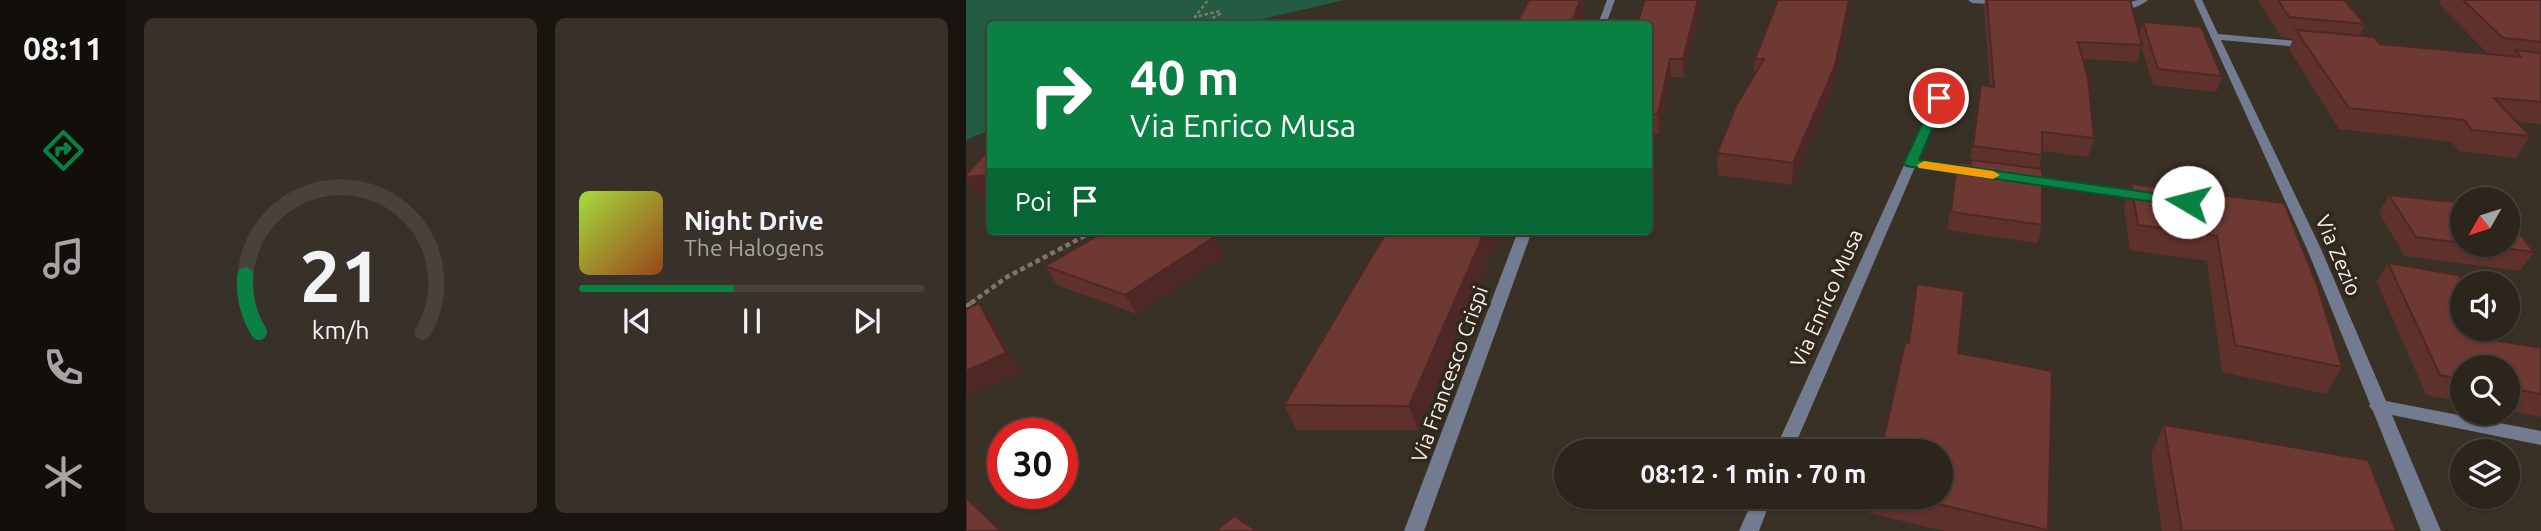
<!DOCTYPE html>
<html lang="it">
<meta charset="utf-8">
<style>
:root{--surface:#2c251c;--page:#383129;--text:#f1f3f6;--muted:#a6a5a3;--line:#48423b;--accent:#0b8043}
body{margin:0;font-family:Ubuntu,sans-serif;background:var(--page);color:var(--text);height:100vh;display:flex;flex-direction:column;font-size:26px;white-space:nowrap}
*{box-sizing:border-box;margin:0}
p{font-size:23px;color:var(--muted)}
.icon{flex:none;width:38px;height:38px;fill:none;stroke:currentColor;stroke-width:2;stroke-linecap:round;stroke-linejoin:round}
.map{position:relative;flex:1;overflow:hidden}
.details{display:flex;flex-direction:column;gap:18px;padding:18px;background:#18140f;width:840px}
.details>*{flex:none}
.guide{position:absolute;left:21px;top:21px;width:665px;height:214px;border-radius:7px;box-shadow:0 2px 5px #0004,0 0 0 2px var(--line);background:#0b8043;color:#fff;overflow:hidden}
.needle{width:46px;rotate:231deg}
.tools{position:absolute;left:1484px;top:187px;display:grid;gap:14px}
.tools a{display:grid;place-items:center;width:70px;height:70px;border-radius:50%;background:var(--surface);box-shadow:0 2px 5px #0004,0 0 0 2px var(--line);font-size:35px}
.speed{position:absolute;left:21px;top:418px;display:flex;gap:14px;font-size:35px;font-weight:700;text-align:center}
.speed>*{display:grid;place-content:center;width:91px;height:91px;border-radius:50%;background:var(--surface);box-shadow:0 2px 5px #0004,0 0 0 2px var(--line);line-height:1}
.speed .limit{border:10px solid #d22;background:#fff;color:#111}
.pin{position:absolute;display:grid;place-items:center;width:60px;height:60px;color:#fff;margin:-30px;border:4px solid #fff;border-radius:50%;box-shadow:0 2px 7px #0007}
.me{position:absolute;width:77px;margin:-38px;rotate:278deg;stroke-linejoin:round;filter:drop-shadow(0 0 5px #0008)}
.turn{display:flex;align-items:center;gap:24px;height:147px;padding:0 28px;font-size:32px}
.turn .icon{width:91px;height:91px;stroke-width:2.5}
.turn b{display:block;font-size:49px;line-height:60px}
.then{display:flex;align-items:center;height:66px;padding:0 28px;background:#0003;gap:14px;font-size:26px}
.details .card{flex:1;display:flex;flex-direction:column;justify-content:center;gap:10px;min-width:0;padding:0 24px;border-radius:10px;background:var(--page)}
.details .dial{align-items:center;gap:0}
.dial svg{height:182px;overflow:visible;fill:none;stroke:var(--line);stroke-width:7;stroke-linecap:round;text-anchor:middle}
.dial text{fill:var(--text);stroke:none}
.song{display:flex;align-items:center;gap:21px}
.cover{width:84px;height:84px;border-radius:10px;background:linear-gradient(135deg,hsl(80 70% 55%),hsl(20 70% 35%))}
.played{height:7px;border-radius:4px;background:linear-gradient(90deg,var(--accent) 45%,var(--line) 45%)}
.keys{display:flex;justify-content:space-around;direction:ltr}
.details .tiles{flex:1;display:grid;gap:18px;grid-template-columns:repeat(2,1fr)}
.trip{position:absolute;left:588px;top:439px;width:399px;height:70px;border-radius:35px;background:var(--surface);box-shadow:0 2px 5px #0004,0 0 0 2px var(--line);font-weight:700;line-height:70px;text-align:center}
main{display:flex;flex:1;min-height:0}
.dock{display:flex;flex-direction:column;width:126px;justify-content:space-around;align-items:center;background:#120f0b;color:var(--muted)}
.dock .icon{width:49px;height:49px}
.dock .current{color:var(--accent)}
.dock b{font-size:32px;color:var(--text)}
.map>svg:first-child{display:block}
</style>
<main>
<nav class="dock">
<b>08:11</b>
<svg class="icon current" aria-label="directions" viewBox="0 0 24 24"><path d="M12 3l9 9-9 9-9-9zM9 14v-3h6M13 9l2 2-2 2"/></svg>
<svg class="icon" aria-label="music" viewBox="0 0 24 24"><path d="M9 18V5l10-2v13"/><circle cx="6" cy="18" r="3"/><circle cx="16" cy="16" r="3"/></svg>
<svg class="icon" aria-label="phone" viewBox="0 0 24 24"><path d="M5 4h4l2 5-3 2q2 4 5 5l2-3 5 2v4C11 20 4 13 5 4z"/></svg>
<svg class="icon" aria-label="climate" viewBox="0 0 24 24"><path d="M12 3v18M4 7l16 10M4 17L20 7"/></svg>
</nav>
<section class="details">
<div class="tiles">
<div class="card dial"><svg viewBox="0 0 100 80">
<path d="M14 69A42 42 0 1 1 86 69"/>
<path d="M14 69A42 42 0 0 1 8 44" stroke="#0b8043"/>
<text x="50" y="56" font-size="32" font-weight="700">21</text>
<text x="50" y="72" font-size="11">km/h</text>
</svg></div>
<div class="card">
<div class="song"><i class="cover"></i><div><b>Night Drive</b><p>The Halogens</p></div></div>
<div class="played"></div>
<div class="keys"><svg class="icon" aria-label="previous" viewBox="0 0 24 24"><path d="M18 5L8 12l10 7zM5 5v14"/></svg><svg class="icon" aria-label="pause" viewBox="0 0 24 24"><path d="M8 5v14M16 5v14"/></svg><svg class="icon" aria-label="next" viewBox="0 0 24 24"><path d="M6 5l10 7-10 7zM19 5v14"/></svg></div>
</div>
</div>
</section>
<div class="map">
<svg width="1575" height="531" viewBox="0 0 1575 531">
<rect width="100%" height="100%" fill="#3a3126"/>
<polygon fill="#235c43" points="0,0 378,0 275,24 24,24 24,130 0,140"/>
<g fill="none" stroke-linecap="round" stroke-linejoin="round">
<polyline stroke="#7e766d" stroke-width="2.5" stroke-dasharray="3.5 2.5" stroke-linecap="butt" points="236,24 254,14 254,11 229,17 242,0"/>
<polyline stroke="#7e766d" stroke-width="4.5" stroke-dasharray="5 3.5" stroke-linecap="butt" points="5,303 41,277 128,231"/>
<polyline stroke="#7e766d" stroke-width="5" stroke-dasharray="6 4.5" stroke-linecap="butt" points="0,307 7,302"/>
<g fill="#727b90" fill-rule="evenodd">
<polygon points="1002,0 1038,0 1040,2 1036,5 1006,3"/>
<path d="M1172 0H1182C1173 8 1154 13 1143 8Z"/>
</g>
<g fill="#727b90" fill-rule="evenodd">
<polygon points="641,0 649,0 640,24 632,24"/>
<polygon points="1228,0 1236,0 1252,34 1343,42 1348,45 1343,48 1255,40 1355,249 1420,401 1575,431 1575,445 1426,415 1475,531 1455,531 1407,411 1403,406 1404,404 1341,249"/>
<polygon points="983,74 988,77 952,160 1009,168 1015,172 1009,176 949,167 826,452 808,452 978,77"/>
<polygon points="1057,175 1179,192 1185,196 1179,200 1053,182 1051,179"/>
<polygon points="552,231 566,231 458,531 438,531"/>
<polygon points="788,497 806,497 793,531 773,531"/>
</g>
</g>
<g fill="#5f312c">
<polygon points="679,0 737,0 718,77 705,77 693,134 682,134 682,24"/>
<polygon points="1019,0 1164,0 1173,36 1177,22 1256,76 1250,92 1187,85 1175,46 1171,62 1117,59 1128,138 1122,157 1076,151 1073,169 1076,225 1072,243 981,230 991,163 1004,164 1015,85 1024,86 1018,7"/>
<polygon points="1292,0 1378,0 1399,24 1393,36 1414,44 1522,54 1473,4 1475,0 1575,0 1575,124 1551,122 1564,136 1550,158 1493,151 1486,142 1373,129 1323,49 1327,39 1315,37"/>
<polygon points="882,17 868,86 826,185 752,175 751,153 788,75 789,59"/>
<polygon points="1165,184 1318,203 1376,367 1360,394 1256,372 1241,261 1164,250 1158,208"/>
<polygon points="1423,195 1496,203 1496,245 1542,245 1568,252 1554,271 1439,256 1413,213"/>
<polygon points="421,231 535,231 452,430 331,430 318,405"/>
<polygon points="249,239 257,256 171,314 91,285 79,266"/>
<polygon points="1422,263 1528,340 1575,348 1575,417 1542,410 1542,368 1496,368 1496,402 1460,395 1411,282"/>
<polygon points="992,353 1082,530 1082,531 978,531 903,513 906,497 975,497"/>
<polygon points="1198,425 1430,531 1196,531 1185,454"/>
</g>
<g fill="#4d2824">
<polygon points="614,0 618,0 619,8 613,24 605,24"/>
<polygon points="732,0 737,0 718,77 717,59"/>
<polygon points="883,0 882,17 868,86 826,185 827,163"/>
<polygon points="704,59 705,77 693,134 692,114"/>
<polygon points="24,175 24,193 10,195 0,181 0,177"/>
<polygon points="227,231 259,231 249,239 257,256 171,314 159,295"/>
<polygon points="519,231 535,231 452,430 443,406"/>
<polygon points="13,303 28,323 55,373 0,397 0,371"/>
</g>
<g fill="#6e3933" stroke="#4d2824" stroke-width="2">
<polygon points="563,0 614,0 605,24 550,24"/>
<polygon points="679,0 732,0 717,59 704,59 692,114 682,114 682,24 671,24"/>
<polygon points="812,0 883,0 869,66 827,163 751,153 770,106 798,59 789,59"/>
<polygon points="1021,0 1164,0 1176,45 1112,42 1122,78 1128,138 1076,132 1076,155 1007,146 1015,85 1028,87"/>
<polygon points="1312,0 1378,0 1399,24 1323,17"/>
<polygon points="1497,0 1575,0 1575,42 1537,38"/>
<polygon points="1177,22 1235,27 1256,76 1192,69"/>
<polygon points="1330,30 1408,37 1414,44 1555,57 1549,50 1575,53 1575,102 1528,98 1564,136 1506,130 1498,120 1383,108"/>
<polygon points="24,148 24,175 0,177 0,175"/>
<polygon points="1005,160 1076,169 1076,225 985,212 991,163 1005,164"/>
<polygon points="1165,184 1318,203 1352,288 1376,367 1269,345 1251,236 1172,225"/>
<polygon points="1423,195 1496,203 1496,243 1450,237"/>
<polygon points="1542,219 1568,252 1513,245 1542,245"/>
<polygon points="140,231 229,231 248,237 159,295 79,266"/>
<polygon points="421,231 519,231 443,406 318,405"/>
<polygon points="1422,263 1492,275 1497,284 1496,329 1522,329 1528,340 1575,348 1575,394 1542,388 1542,368 1496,368 1496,379 1474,375"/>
<polygon points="951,284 998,291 992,353 1086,371 1082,530 942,497 975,497 975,452 915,452 939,342 943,343"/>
<polygon points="13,303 40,353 0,371 0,309"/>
<polygon points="1198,425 1402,460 1430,531 1216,531"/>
<polygon points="0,498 35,531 0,531"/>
<polygon points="268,516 291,531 250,531"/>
</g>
<polygon fill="#0b8043" stroke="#07532c" stroke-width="2" points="969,96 979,98 953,160 1222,198 1229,202 1222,207 940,166 938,163"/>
<polygon fill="#f59e0b" points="958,161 1027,171 1034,175 1027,179 953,168 951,165"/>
<g text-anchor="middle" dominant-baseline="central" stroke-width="7" stroke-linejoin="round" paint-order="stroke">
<g font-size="21" fill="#f9f3ec" stroke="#30271d">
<text transform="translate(1373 255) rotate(67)">Via Zezio</text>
<text transform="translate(860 298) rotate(-66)">Via Enrico Musa</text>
<text transform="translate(483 374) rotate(-70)">Via Francesco Crispi</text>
</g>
</g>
</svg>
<div class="tools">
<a><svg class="needle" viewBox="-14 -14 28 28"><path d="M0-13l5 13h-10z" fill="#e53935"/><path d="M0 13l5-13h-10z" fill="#a6a5a3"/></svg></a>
<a><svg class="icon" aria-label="sound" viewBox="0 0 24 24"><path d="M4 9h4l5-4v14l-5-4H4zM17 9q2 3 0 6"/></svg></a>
<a><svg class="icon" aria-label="search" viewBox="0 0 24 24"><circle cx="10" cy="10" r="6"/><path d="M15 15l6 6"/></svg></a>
<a><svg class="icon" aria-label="layers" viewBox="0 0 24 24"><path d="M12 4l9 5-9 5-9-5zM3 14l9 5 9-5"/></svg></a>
</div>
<div class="speed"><div class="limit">30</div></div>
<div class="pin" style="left:973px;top:98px;background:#d93025"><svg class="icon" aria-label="arrive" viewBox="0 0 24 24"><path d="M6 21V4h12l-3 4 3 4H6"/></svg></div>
<svg class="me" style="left:1222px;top:202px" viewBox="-20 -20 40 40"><circle r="19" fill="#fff"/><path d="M0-13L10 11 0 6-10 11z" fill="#0b8043"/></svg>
<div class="trip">08:12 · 1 min · 70 m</div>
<div class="guide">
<div class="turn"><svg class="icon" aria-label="right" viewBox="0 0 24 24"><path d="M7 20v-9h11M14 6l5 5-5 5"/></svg><div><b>40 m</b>Via Enrico Musa</div></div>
<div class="then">Poi<svg class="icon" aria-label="arrive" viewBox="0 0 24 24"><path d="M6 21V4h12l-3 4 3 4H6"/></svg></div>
</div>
</div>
</main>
